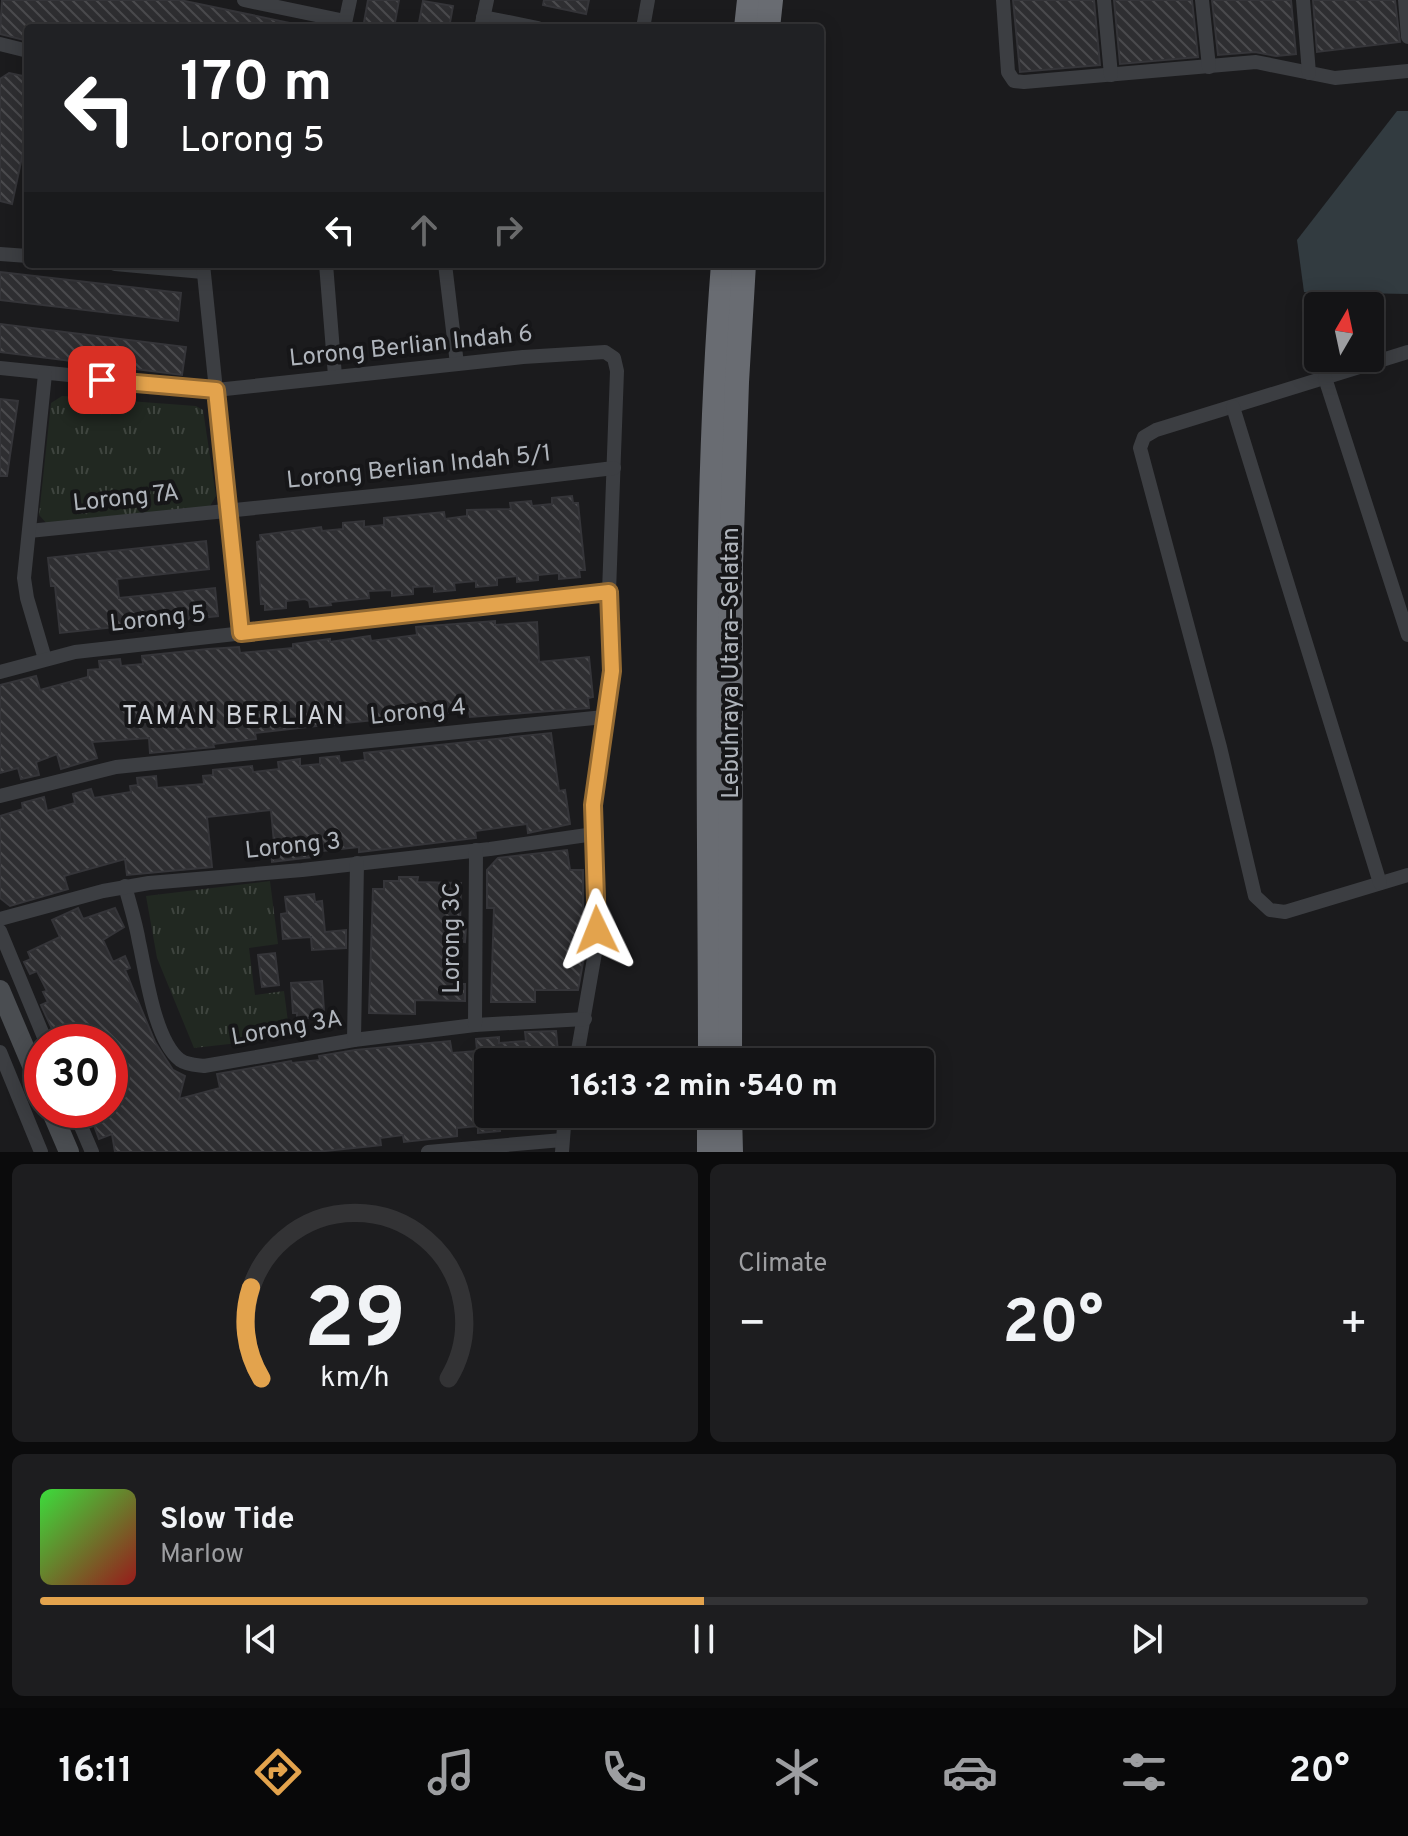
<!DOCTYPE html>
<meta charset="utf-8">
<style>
:root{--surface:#141416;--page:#1d1d1f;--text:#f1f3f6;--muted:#9d9ea1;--line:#333335;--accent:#e3a34d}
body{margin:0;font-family:Overpass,sans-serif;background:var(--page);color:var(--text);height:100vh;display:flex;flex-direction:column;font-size:30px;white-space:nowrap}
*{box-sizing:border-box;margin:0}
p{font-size:26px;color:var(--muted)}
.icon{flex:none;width:44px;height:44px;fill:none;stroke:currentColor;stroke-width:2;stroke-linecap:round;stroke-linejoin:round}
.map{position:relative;height:1152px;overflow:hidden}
.drawer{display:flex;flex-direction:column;gap:12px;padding:12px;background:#0b0b0c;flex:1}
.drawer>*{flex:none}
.top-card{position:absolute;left:24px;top:24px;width:800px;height:244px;border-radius:8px;box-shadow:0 4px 20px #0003,0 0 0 2px var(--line);background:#202124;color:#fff;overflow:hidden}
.needle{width:52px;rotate:9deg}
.controls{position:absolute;left:1304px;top:292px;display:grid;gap:16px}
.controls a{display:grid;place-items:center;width:80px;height:80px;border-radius:8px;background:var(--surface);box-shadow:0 4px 20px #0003,0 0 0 2px var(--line);font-size:40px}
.speed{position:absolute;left:24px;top:1024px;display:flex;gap:16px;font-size:40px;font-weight:700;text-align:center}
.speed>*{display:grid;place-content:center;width:104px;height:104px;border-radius:50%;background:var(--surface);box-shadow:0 4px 20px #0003,0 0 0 2px var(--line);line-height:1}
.speed .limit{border:12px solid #d22;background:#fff;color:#111}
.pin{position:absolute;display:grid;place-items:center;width:68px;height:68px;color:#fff;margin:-34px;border-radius:16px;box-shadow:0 4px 12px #0006}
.me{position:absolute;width:88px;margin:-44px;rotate:358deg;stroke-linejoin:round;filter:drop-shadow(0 0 6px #0008)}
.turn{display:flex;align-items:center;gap:28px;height:168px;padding:0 24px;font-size:36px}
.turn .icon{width:104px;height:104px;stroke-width:2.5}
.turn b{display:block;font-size:56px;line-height:68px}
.lanes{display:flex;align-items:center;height:76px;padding:0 24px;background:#0003;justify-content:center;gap:40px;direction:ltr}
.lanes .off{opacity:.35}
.big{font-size:60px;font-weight:700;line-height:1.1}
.drawer .tile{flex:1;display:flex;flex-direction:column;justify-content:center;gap:12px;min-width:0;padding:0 28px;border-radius:12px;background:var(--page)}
.drawer .dial{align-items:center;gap:0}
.dial svg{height:208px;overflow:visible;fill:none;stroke:var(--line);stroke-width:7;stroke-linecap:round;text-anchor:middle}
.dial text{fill:var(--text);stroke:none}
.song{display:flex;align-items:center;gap:24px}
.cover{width:96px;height:96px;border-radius:12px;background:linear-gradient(135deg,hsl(120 70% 55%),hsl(0 70% 35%))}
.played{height:8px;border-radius:4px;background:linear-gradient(90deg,var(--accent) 50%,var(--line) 50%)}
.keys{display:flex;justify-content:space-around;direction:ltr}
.heat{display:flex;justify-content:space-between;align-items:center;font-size:44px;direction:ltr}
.drawer .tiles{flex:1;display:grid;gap:12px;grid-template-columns:1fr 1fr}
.tile:last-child{grid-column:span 2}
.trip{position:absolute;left:474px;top:1048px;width:460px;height:80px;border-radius:8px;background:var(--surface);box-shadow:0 4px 20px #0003,0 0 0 2px var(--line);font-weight:700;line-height:80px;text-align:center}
.dock{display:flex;height:128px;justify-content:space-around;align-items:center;background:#080809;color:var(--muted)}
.dock .icon{width:56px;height:56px}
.dock .active{color:var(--accent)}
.dock b{font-size:36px;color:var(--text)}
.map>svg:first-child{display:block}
</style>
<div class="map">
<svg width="1408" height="1152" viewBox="0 0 1408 1152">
<defs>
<pattern id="park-tufts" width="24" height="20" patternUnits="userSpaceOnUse" patternTransform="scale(2)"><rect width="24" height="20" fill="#212821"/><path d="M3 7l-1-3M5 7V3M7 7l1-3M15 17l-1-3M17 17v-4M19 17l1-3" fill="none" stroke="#3f453f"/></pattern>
<pattern id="building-back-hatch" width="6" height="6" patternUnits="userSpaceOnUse" patternTransform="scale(2)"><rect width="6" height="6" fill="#2e2e31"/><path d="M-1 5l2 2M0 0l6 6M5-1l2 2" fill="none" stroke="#4a4a4d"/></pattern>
</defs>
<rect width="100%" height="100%" fill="#1b1b1d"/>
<g fill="url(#park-tufts)">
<polygon points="62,396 196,406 203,410 216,496 207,511 49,526 39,515 51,403"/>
<polygon points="270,881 278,944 249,948 255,995 284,991 290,1037 194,1048 157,958 146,896"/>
</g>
<polygon fill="#323b40" points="1397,111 1408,111 1408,294 1304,292 1297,240"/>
<g fill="url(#building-back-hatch)" stroke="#353539" stroke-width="2">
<polygon points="2,0 180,0 290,23 290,28 28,28 28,41 0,34"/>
<polygon points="368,0 399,0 394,28 363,28"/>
<polygon points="544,0 589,0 586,14 543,5"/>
<polygon points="1013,0 1094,0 1100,65 1020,72"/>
<polygon points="1114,0 1192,0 1198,57 1120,64"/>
<polygon points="1212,0 1291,0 1296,54 1276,56 1255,52 1218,55"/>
<polygon points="1313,0 1395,0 1400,42 1317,52"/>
<polygon points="423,1 453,6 449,28 418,28"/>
<polygon points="9,73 28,77 28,129 12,204 0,201 0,79"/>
<polygon points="0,272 181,293 178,321 0,300"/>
<polygon points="0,324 186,347 182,375 0,352"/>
<polygon points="0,399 18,401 7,476 0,476"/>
<polygon points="572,496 573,503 578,503 585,570 579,570 580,577 559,579 559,573 538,575 538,580 517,582 517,576 497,578 497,585 476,587 476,581 454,583 455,590 434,592 434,586 413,587 413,594 392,596 392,590 368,591 369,598 330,602 331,605 310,607 309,601 305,599 286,601 286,608 265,610 265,604 261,604 257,542 261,541 260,535 321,527 322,531 343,529 343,523 364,521 364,527 384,525 384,518 444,512 445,519 467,516 467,510 511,509 510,503 531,501 532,506 552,504 552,498"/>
<polygon points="206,541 209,569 117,579 119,598 215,588 218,616 60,633 55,586 51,586 48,558"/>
<polygon points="495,621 495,625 537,622 539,662 589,657 593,697 588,698 589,708 470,717 469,711 334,724 255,733 256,739 213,744 214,747 150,753 149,738 92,742 97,758 61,769 57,754 36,762 39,775 21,779 18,768 0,773 0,685 36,676 40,690 88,677 88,670 100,669 99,661 120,659 121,666 143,664 142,656 208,649 239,647 240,653 293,648 293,644 330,639 330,642 370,636 371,641 417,635 416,627"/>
<polygon points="551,733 559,791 565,790 570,824 528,833 527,824 475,831 476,838 359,852 359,847 313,852 314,857 272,862 270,843 274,843 271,810 207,817 212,867 127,875 125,859 64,876 68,889 10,906 0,898 0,816 23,809 22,803 44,797 47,811 75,803 73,794 91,789 94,798 131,792 130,786 138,785 137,778 156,776 157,788 204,784 203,776 213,775 213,770 252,766 253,772 279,769 278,762 300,759 300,766 320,764 320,758 339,756 340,763 365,760 364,753"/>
<polygon points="567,850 570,870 583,870 583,912 585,912 586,946 578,990 535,990 535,1002 491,1002 494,908 487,908 487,870 498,858"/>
<polygon points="399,877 418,877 417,882 461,883 460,926 466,927 465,942 459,941 456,984 465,984 465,1001 415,1000 415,1014 369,1013 373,889 384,889 384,881 399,881"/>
<polygon points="314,894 315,902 322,901 325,932 346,930 346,948 312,950 311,937 283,939 281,914 287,913 285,897"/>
<polygon points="78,908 83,919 115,908 124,927 103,940 113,962 125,956 130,968 125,970 155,1042 173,1070 185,1076 179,1099 220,1088 217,1074 223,1073 291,1061 292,1063 320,1060 319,1056 355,1050 450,1041 452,1053 477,1051 476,1039 499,1037 499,1043 526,1041 525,1032 556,1031 559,1062 488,1062 488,1114 499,1114 500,1131 478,1133 478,1126 457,1128 457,1136 404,1142 403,1135 380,1138 381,1145 316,1152 115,1152 112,1134 99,1139 92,1120 104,1115 102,1110 110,1110 110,1042 58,1042 41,1005 48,1002 43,992 47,991 37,971 30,974 24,962 31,959 28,952 60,937 52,920"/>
<polygon points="275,953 279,985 262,987 258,955"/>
<polygon points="322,981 324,1011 318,1011 318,1017 297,1019 297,1013 293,1013 291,983"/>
</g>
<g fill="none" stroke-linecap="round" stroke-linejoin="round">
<g stroke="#3c3e42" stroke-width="14">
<polyline points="244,0 345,21"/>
<polyline points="1003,0 1008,72 1014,81 1024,82 1256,62 1335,78 1408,71"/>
<polyline points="1104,0 1111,75"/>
<polyline points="1202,0 1209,67"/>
<polyline points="1303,0 1309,73"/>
<polyline points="1405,0 1408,37"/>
<polyline points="483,17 538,28"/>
<polyline points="344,28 350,0"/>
<polyline points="481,28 487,0"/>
<polyline points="643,28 648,0"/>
<polyline points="0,44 28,51"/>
<polyline points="0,254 28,256"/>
<polyline points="115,264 203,272"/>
<polyline points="203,264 241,633"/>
<polyline points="326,264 335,376"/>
<polyline points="445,264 457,364"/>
<polyline points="1408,352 1156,430 1144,437 1140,448 1220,747 1255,896 1270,910 1285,912 1408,875"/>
<polyline points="0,368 216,390 523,357 605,352 614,358 617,371 609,592 612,671 593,805 596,947 576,1062"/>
<polyline points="1325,378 1408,635"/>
<polyline points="1233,407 1380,883"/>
<polyline points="29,531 412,492 614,468"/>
<polyline points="45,659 27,598 24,578 45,374"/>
<polyline points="0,672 75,652 609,592"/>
<polyline points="0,796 116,767 604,717"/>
<path d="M125 886C130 905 136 923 139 942 146 972 154 1040 180 1060 187 1065 196 1065 204 1066L354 1040 475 1025 585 1019"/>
<polyline points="0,919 103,891 149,883 302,870 490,849 594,834"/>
<polyline points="0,931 46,1042"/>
<polyline points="475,1025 476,850"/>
<polyline points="354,1040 357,863"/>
<polyline points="0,1052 41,1152"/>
<polyline points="74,1110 92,1152"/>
<polyline points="428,1152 562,1140"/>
<polyline points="562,1152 565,1114"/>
</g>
<g stroke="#4a4d51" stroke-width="20">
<polyline points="0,990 42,1089"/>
<polyline points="51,1110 69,1152"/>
</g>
<g stroke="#696c72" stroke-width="24">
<polyline points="746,28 749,0"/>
<polyline points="768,28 771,0"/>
<path d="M710 1062C710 796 702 529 723 264"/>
<polyline points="730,1062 731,564 737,382 744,264"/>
<polyline points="730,1114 731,1152"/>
<polyline points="709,1152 709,1114"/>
</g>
</g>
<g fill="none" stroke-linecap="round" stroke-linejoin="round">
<g stroke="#946a32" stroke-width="20">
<polyline id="route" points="102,380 216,390 241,633 609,592 612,671 593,805 597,930"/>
</g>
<use href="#route" stroke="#e3a34d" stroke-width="14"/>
</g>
<g text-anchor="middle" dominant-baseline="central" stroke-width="8" stroke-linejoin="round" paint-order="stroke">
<g font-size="24" fill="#afb4bb" stroke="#161618">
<text transform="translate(411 347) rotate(-6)">Lorong Berlian Indah 6</text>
<text transform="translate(419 468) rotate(-6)">Lorong Berlian Indah 5/1</text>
<text transform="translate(126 499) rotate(-6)">Lorong 7A</text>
<text transform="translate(158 620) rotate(-6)">Lorong 5</text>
<text transform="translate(732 663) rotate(-90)">Lebuhraya Utara–Selatan</text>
<text transform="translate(418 713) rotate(-6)">Lorong 4</text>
<text transform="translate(293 847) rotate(-6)">Lorong 3</text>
<text transform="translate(453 938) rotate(-90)">Lorong 3C</text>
<text transform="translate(287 1029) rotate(-10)">Lorong 3A</text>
</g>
<g font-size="26" letter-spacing="2" fill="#cfd2d8" stroke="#161618">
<text x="234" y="717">TAMAN BERLIAN</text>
</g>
</g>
</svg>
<div class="controls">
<a><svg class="needle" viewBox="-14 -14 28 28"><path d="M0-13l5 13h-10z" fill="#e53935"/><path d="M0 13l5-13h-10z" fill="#9d9ea1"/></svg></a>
</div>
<div class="speed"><div class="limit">30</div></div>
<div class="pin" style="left:102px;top:380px;background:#d93025"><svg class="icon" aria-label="arrive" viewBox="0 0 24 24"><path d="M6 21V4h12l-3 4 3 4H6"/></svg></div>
<svg class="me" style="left:597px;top:930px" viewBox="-20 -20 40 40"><path d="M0-17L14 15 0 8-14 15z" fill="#e3a34d" stroke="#fff" stroke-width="4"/></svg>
<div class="trip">16:13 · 2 min · 540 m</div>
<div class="top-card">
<div class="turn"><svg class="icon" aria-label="left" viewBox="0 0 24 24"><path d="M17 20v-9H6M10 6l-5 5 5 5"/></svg><div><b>170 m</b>Lorong 5</div></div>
<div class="lanes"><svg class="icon" aria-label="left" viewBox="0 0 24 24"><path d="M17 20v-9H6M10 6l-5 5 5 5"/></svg><svg class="icon off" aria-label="ahead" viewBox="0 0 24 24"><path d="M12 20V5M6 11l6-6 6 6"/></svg><svg class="icon off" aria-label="right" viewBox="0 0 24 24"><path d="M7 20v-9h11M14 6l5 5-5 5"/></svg></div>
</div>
</div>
<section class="drawer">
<div class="tiles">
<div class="tile dial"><svg viewBox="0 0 100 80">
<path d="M14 69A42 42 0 1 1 86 69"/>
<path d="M14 69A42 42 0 0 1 10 34" stroke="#e3a34d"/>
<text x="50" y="56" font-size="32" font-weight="700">29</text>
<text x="50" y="72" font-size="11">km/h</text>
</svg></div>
<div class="tile"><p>Climate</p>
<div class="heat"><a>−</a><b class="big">20°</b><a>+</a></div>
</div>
<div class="tile">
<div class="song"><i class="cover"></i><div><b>Slow Tide</b><p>Marlow</p></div></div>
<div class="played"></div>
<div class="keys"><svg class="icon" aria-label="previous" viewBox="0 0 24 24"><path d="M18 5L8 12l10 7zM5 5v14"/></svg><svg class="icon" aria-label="pause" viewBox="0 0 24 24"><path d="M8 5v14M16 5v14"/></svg><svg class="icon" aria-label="next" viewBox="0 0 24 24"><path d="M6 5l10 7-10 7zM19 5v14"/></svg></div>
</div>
</div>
</section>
<nav class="dock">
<b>16:11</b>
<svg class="icon active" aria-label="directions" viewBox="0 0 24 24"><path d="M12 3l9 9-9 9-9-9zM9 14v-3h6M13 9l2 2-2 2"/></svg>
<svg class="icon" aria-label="music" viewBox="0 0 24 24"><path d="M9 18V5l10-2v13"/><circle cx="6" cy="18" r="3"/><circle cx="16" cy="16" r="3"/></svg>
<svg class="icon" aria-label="phone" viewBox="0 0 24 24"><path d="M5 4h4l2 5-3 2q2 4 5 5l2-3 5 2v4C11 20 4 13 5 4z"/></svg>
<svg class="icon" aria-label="climate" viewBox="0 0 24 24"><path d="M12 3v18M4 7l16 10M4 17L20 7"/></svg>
<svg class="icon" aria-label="car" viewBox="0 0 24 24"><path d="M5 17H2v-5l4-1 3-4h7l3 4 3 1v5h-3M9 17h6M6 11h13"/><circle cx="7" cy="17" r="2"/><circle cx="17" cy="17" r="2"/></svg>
<svg class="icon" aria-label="filters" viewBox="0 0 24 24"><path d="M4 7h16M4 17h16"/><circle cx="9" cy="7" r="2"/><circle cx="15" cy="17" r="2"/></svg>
<b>20°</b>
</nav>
